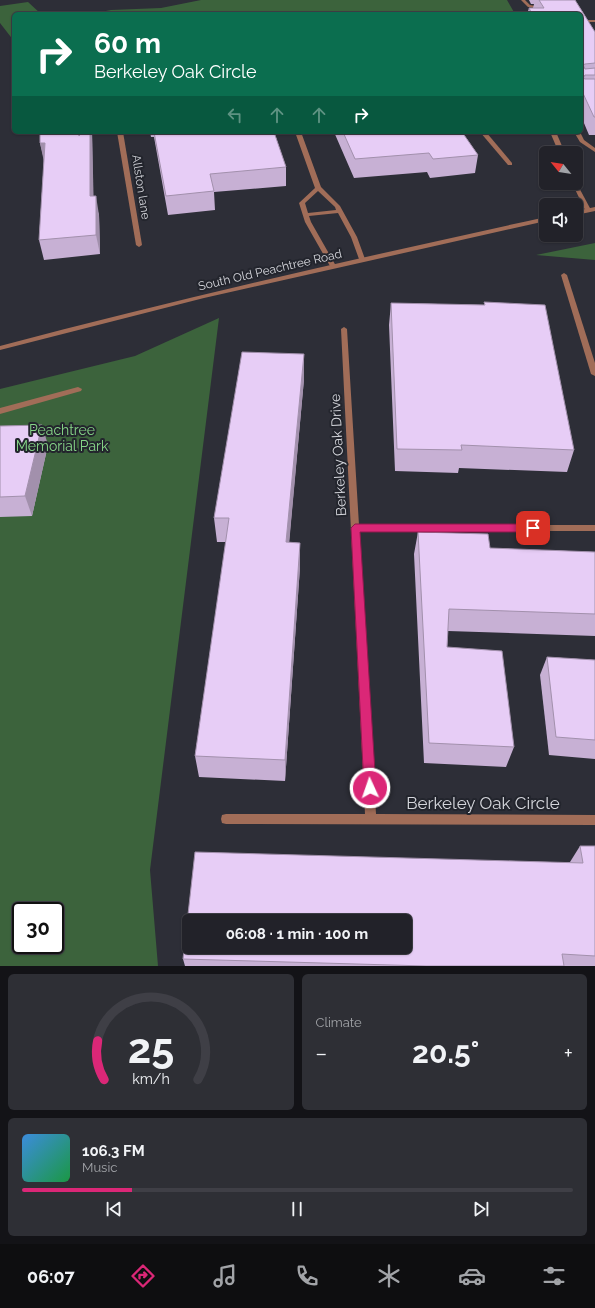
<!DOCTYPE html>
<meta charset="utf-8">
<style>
:root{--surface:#222229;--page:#2e2f35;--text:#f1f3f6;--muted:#a2a4a8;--line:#3f3f46;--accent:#db2777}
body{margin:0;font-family:Raleway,sans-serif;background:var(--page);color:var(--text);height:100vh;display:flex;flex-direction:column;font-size:15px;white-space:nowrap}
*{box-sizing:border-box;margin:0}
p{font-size:13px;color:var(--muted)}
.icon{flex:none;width:22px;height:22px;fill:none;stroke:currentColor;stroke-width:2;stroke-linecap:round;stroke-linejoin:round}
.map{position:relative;height:966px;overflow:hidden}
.side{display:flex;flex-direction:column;gap:8px;padding:8px;background:#131317;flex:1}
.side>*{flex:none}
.top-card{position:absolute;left:12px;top:12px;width:571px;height:122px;border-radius:6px;box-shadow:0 1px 3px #0004,0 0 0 1px var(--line);background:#0b6e4f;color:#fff;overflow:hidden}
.needle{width:26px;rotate:300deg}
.fabs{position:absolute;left:539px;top:146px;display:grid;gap:8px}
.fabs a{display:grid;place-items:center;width:44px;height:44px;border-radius:6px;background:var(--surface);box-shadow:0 1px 3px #0004,0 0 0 1px var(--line);font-size:20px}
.speed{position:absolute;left:12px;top:902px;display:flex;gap:8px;font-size:20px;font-weight:700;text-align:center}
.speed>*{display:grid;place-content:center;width:52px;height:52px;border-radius:50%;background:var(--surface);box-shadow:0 1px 3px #0004,0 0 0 1px var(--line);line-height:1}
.speed .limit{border:2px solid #111;border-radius:6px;background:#fff;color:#111}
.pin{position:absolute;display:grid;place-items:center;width:34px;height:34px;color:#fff;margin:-17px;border-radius:8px;box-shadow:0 2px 6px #0006}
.me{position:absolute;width:44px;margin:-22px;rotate:357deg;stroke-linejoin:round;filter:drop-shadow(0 0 3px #0008)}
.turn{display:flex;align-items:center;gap:14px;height:84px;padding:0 16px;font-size:18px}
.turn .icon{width:52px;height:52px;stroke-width:2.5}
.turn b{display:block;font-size:28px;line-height:34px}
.lanes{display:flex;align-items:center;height:38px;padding:0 16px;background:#0003;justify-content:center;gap:20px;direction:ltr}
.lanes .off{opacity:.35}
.big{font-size:30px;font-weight:700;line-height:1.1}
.side .tile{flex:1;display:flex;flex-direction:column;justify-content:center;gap:6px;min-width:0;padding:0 14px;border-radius:6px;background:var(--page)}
.side .dial{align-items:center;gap:0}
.dial svg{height:104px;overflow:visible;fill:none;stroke:var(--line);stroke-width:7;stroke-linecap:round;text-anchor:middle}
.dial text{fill:var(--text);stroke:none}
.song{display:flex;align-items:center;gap:12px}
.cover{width:48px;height:48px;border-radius:6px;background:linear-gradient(135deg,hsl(210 70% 55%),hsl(140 70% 35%))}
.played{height:4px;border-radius:2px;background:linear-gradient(90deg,var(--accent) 20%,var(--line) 20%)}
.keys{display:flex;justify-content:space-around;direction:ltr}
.heat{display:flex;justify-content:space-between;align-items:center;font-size:22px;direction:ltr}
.side .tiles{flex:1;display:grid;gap:8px;grid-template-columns:1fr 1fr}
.tile:last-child{grid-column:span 2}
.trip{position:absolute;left:182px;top:914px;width:230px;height:40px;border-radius:6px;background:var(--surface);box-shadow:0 1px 3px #0004,0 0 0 1px var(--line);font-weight:700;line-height:40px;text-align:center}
.menu{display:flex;height:64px;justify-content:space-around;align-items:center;background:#0e0e10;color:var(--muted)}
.menu .icon{width:28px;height:28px}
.menu .selected{color:var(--accent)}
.menu b{font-size:18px;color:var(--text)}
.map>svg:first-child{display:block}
</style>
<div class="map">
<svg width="595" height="966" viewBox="0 0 595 966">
<rect width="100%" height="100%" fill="#2d2e37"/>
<g fill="#3c633c" fill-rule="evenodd">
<polygon points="201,0 507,0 515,14 90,14 111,10 161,8"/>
<polygon points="28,2 41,14 14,14 14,41 0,23 0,6"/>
<polygon points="595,243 595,260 536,255"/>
<path d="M219 318 150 870 158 966H0V389L135 356ZM21 911H55V945H21Z"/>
</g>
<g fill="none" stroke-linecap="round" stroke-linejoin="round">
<g fill="#a16d58" fill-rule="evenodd">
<polygon points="521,0 525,0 530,5 546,8 544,9 528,7"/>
<rect x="581" y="20" width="14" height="2"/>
<polygon points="550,132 556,132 565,153 559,153"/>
<polygon points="574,132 580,132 584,140 595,148 595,152 580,142"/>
<polygon points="576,182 591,210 590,211 585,210 572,183 576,183"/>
<polygon points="78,387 82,389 81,391 0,414 0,408"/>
</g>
<g fill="#a16d58" fill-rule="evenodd">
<polygon points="117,132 123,132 142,245 139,247 136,245"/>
<path d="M295 132H301L321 187 340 206 357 237 365 259 364 260H360L359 259 351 237 338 213 309 216 311 222 336 266 335 267H331L330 266 305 222 299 203 315 188ZM318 191 335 207 336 210 308 213 305 203Z"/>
<polygon points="480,132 486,132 512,163 512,165 508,165"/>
<polygon points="564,273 567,275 595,363 595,376 591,374 561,275"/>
<polygon points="344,327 347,329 359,525 595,525 595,531 359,531 376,814 595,815 595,825 226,824 222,823 221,819 222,815 226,814 365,814 341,329"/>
</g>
<g fill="#a16d58" fill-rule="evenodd">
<polygon points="595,207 595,211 576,215 576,211"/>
<path d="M546 217V221L204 298 0 350V346C181 298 363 257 546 217Z"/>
</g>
</g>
<g fill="#c7b0d4">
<polygon points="529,0 575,0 595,32 595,135 589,135 581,116 581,14 527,14 529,8 533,8 534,4 531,4"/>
<polygon points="92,132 93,196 99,215 100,254 44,260 39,240 44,159 40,143"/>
<polygon points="150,132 274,132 286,167 286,186 214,192 215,210 168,215 154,137 151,137"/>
<polygon points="334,132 462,132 478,155 475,173 430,178 427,172 354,178"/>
<polygon points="484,302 574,450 567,472 459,468 458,473 395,471 389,325 391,303 484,305"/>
<polygon points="304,354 304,379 289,542 300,543 300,567 285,781 199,777 195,756 226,542 217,542 214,518"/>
<polygon points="0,426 48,445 32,516 0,517"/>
<polygon points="418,532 490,548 595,552 595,636 448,631 447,647 514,747 506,767 424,763 414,554"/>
<polygon points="547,657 595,660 595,759 549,755 540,675"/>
<polygon points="580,846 595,846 595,966 185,966 183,959 570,862"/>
</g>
<g fill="#a290ac">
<polygon points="90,132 92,132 94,215 90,196"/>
<polygon points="40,143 45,143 44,162"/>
<polygon points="96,196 99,215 100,254 96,235"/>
<polygon points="304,354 304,379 287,567 286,542"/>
<polygon points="42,425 48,445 32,516 25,496"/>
<polygon points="300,543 300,567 285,781 285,760"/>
</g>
<g fill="#e7cdf6" stroke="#a290ac" fill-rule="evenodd">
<polygon points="539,0 575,0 595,32 595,63 585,64 583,65 585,69 595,68 595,75 585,75 583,78 585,79 595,79 595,117 594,117 581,89 581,14 532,14 529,8 544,8"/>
<polygon points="40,132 79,132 79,136 81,132 90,132 90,196 96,196 96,235 39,240 45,143 40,143"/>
<polygon points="154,132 274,132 286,167 210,174 214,191 166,196"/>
<polygon points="343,132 462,132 478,155 433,159 429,153 355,159"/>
<polygon points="484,302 545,305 574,450 461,445 462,450 397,449 391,303 485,305"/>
<polygon points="242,352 304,354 286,542 300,543 285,760 195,756 229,518 214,518"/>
<polygon points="42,425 25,496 0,497 0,426"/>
<polygon points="418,532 488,534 490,548 595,552 595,614 449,609 447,647 502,651 514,747 429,743"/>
<polygon points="547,657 595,660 595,740 556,737"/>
<path d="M580 846H595V956L562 954 564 966H426L183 959 195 852 583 863ZM189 921H405V947H189Z"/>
</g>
<polygon fill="#db2777" stroke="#8e194d" points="355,524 533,524 538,528 533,532 360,532 376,788 374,793 370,794 365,793 364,788 351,528"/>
<g text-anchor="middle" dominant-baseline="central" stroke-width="4" stroke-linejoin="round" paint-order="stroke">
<g font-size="12" fill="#d4d5db" stroke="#23252d">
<text transform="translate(141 187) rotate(81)">Allston lane</text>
<text transform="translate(270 270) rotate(-13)">South Old Peachtree Road</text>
</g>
<g font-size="14" fill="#87d688" stroke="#23252d">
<text x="62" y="430">Peachtree<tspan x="62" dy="16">Memorial Park</tspan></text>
</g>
<g font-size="14" fill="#d4d5db" stroke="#23252d">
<text transform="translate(338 455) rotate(-93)">Berkeley Oak Drive</text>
</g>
<g font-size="17" fill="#d4d5db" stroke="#23252d">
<text x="483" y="803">Berkeley Oak Circle</text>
</g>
</g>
</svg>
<div class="fabs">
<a><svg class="needle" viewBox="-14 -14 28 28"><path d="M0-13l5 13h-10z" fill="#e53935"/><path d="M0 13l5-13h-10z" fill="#a2a4a8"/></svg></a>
<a><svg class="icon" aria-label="sound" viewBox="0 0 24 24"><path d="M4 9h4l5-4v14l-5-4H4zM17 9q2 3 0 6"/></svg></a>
</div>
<div class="speed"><div class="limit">30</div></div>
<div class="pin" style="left:533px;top:528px;background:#d93025"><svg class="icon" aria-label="arrive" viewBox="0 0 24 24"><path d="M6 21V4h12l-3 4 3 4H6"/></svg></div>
<svg class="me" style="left:370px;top:788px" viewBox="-20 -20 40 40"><circle r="17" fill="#db2777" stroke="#fff" stroke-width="3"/><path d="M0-11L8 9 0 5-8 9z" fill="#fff"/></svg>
<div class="trip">06:08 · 1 min · 100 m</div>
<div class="top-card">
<div class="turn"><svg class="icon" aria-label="right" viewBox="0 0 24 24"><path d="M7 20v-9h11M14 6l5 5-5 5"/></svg><div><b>60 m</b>Berkeley Oak Circle</div></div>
<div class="lanes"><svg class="icon off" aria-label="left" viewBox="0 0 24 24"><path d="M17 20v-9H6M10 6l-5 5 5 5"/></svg><svg class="icon off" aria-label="ahead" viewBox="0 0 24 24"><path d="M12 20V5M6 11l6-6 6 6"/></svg><svg class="icon off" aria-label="ahead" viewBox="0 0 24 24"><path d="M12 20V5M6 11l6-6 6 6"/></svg><svg class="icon" aria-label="right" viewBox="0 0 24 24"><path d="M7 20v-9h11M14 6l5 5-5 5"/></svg></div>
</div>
</div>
<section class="side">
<div class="tiles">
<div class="tile dial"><svg viewBox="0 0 100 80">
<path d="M14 69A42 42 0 1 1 86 69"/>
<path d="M14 69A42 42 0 0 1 9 39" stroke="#db2777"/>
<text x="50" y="56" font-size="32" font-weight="700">25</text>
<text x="50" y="72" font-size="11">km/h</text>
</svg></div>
<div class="tile"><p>Climate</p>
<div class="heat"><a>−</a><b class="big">20.5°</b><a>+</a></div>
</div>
<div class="tile">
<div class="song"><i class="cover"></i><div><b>106.3 FM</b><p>Music</p></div></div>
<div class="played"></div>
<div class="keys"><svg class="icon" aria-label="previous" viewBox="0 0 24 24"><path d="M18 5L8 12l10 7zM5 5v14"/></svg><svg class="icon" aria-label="pause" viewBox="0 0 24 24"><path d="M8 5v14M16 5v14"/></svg><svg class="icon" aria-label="next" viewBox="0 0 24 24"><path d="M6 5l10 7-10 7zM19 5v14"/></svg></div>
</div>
</div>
</section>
<nav class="menu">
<b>06:07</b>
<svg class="icon selected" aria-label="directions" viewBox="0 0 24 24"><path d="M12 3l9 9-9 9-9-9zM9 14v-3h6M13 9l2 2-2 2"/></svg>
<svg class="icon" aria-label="music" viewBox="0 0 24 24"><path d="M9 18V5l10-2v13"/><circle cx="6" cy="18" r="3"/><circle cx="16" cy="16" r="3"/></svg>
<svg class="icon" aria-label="phone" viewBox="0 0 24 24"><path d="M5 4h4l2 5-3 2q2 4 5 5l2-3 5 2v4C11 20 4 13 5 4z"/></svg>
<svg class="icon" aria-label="climate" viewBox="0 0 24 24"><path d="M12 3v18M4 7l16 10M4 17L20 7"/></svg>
<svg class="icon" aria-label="car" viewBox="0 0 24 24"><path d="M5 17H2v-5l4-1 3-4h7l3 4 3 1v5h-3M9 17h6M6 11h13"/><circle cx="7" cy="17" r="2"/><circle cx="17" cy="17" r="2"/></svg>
<svg class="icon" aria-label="filters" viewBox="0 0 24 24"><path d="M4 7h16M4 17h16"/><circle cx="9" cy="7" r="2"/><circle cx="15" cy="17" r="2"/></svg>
</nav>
